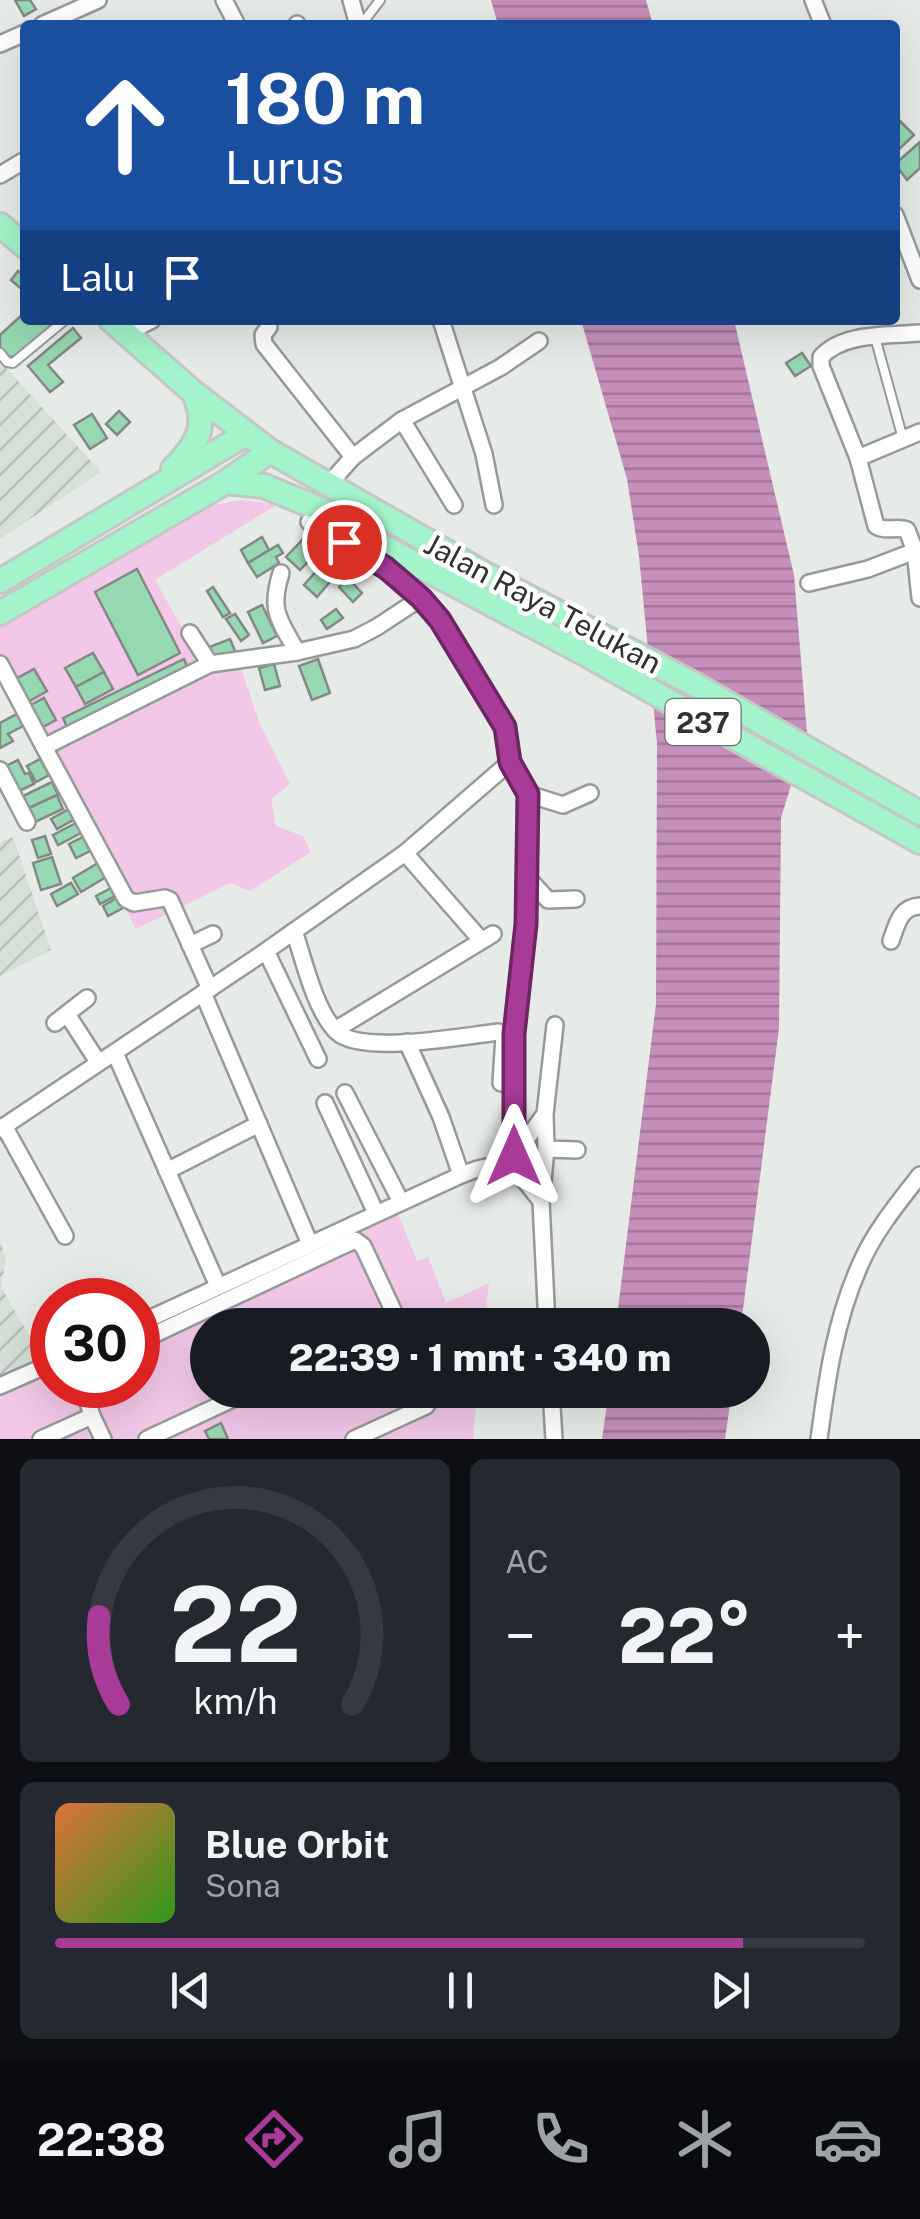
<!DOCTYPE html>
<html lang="id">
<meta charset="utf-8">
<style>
:root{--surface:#171b24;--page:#242831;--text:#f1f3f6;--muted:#9ea1a6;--line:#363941;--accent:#a83a98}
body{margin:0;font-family:"Public Sans",sans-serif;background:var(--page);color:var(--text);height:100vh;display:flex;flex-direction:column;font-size:38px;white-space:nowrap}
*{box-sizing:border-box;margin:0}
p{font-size:32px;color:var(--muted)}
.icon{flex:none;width:55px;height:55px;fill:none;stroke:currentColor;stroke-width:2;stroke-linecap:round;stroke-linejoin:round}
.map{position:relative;height:1439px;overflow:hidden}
.side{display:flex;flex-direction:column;gap:20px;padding:20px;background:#0d0f14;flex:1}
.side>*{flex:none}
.hud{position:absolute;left:20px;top:20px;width:880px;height:305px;border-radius:10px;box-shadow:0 10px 40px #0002;background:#1a4fa0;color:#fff;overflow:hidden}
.speed{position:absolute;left:30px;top:1278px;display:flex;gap:20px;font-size:50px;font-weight:700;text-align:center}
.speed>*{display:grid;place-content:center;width:130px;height:130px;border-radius:50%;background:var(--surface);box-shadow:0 10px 40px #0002;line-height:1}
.speed .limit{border:15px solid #d22;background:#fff;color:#111}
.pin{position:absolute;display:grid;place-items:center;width:85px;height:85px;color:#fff;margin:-42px;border:5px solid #fff;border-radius:50%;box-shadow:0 2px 10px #0007}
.me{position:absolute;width:110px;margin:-55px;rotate:0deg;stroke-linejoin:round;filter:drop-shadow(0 0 8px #0008)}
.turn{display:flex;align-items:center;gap:35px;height:210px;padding:0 40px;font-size:45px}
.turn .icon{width:130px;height:130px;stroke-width:2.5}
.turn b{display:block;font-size:70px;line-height:85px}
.then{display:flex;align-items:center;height:95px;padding:0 40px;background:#0003;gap:20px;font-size:38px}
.big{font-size:75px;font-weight:800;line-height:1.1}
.side .card{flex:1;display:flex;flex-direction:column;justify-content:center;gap:15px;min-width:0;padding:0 35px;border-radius:15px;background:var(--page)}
.side .dial{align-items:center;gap:0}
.dial svg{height:260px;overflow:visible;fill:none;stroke:var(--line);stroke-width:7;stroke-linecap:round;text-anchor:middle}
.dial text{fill:var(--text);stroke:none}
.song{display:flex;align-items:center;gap:30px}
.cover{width:120px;height:120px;border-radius:15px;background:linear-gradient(135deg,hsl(20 70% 55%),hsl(110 70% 35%))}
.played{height:10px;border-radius:5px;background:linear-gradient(90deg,var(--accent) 85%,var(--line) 85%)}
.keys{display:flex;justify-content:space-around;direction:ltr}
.heat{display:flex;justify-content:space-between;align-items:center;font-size:55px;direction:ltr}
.side .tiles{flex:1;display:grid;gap:20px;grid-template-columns:1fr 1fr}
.card:last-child{grid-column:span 2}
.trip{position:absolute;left:190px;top:1308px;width:580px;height:100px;border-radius:50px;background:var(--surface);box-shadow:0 10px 40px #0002;font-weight:800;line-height:100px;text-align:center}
.menu{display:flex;height:160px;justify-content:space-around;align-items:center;background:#090b0e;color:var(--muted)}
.menu .icon{width:70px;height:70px}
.menu .selected{color:var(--accent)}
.menu b{font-size:45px;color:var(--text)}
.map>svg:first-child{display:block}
</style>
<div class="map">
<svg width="920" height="1439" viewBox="0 0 920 1439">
<defs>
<pattern id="industrial-furrows" width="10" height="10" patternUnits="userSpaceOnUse" patternTransform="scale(2.5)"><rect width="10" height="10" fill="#d5e0d9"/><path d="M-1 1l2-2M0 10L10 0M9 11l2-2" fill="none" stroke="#b7c1bb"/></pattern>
<pattern id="water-rules" width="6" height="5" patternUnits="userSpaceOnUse" patternTransform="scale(2.5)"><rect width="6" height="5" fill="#c58fba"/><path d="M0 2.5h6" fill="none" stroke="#a17598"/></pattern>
</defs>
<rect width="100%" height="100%" fill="#e6ebe8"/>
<g fill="url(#industrial-furrows)">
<polygon points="0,361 101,472 0,539"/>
<polygon points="13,837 51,950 0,976 0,842"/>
<polygon points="0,1240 6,1258 1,1287 42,1358 0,1378"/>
</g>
<g fill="#f2c7e8">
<polygon points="240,500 278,504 155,580 199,658 41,742 0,669 0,626 186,511"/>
<polygon points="240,665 259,722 290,784 271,799 276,826 303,836 311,852 250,891 230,883 136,929 45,751 194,675"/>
<polygon points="396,1209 417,1261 428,1257 446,1303 489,1283 484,1325 208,1325 208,1390 477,1390 473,1439 0,1439 0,1396 52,1371 52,1385 138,1385 138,1331"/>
</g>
<g fill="url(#water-rules)">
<polygon points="491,0 646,0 653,25 498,25"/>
<polygon points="581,320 734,320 794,575 807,733 781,818 779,1028 741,1325 616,1325 656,1004 657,744 639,556 627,479"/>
<polygon points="609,1390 732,1390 725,1439 602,1439"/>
</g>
<g fill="#96d8b1" stroke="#848885" stroke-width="2.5">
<polygon points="15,0 30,0 36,9 24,16"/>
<polygon points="900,121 914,135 895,153 895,126"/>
<polygon points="920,142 920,168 907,180 895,164"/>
<polygon points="18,271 25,277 25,292 11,280"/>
<polygon points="25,312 25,320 47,320 51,325 20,356 8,357 0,347 0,335"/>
<polygon points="73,328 81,338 48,365 63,382 50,392 28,366"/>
<polygon points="802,353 811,366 795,376 786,363"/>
<polygon points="119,411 130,422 117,435 106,424"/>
<polygon points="92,414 107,438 90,449 74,425"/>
<polygon points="262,537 269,550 248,563 241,550"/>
<polygon points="304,538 318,551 300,570 286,557"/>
<polygon points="278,545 283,553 276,557 279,563 257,577 248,563"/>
<polygon points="322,565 335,576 317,597 304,585"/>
<polygon points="137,569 180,653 138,675 95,592"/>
<polygon points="348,578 362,593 353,602 339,587"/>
<polygon points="213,587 230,613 223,617 207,591"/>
<polygon points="262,605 277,636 263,643 248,612"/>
<polygon points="336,609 343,618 327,629 321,620"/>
<polygon points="235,614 249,635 241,641 226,619"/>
<polygon points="230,639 236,653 213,662 207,648"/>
<polygon points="93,653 104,672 76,687 65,668"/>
<polygon points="184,659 189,671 69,732 63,718"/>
<polygon points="318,659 330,693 312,700 299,666"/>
<polygon points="274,664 280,686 265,690 259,668"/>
<polygon points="34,669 47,691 26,703 14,680"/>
<polygon points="104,672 113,689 85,704 76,687"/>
<polygon points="44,698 56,720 41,728 29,706"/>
<polygon points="17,714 23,726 8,734 13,741 0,748 0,723"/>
<polygon points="40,759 49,775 36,782 27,766"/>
<polygon points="18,760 25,774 29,773 34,784 17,792 4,767"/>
<polygon points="52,782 58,795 29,808 23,796"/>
<polygon points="57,795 63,809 35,822 29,808"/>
<polygon points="69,809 75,819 57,829 51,819"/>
<polygon points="76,823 81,833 58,845 53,835"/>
<polygon points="45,836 51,854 38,858 32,840"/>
<polygon points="83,837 90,851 76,858 69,844"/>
<polygon points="52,857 61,884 41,890 33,863"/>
<polygon points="98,863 106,877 81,892 73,878"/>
<polygon points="71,883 78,894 57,906 51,894"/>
<polygon points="113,887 117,895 100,904 96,896"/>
<polygon points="117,898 123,908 108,916 103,906"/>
<polygon points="221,1423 228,1439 209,1439 205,1431"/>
</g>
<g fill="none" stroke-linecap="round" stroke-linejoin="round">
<g stroke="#969a98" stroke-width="12">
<g id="service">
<polyline points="361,25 380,0"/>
<polyline points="875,337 903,439"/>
<polyline points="0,353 7,362 13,363 65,320"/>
</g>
</g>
<g stroke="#969a98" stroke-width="20">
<g id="minor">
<polyline points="224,0 237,25"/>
<polyline points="351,0 358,25"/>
<polyline points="813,0 823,25"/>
<polyline points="297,24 297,25"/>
<polyline points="42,25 98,0"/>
<polyline points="0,44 25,33"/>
<polyline points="0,175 25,160"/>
<polyline points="895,215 920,280"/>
<polyline points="267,320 269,327 263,335 264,344 353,457"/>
<polyline points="441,320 484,454 494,505"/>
<polyline points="126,333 152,320"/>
<path d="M920 333C889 336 843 332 821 357V366L858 458 920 432"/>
<polyline points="402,420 454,505"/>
<path d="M858 458 876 526C885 532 897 526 907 530L915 551 920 598"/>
<polyline points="328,485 353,457 402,420 501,367 539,341"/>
<polyline points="309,522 386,568 421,598"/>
<path d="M281 573C269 611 279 619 297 652"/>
<polyline points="809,583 868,569 920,549"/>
<polyline points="190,633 210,664"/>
<polyline points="0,664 44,747 210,664 297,652 354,639 377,627 421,598 440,619 505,727 510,762 405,853 266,951 0,1129"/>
<polyline points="44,747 126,899 134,903 165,898 170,900 210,989"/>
<polyline points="510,762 528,794 563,805 590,793"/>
<polyline points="0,770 27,822"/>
<polyline points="405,853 481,940"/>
<polyline points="527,877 548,900 576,899"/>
<path d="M294 931C304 960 315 1011 337 1032 361 1055 464 1036 498 1032L504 1036 501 1083"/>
<path d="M891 941C897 924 900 907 920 906"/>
<polyline points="190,945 213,934"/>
<polyline points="266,951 318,1059"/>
<polyline points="203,993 310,1244"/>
<polyline points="67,1014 98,1062"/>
<polyline points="55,1023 87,998"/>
<polyline points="335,1030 493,934"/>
<polyline points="407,1042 441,1117 461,1175"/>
<polyline points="115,1053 218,1286"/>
<polyline points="345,1093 401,1202"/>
<polyline points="325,1103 376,1213"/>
<polyline points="545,1115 546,1149 577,1150"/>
<polyline points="4,1126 65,1236"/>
<polyline points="514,1156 545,1114 555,1025"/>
<polyline points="513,1166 514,1034 525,925 528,794"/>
<polyline points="167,1171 259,1124"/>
<polyline points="541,1201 546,1149"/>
<polyline points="85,1294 88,1300"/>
<path d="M138 1324 461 1175C478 1168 493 1164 513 1166L541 1201 547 1325"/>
<polyline points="138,1342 355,1240 363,1246 400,1325"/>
<polyline points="0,1386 52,1363"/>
<polyline points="551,1390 554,1439"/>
<polyline points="92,1416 103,1439"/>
<polyline points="41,1439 92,1416 83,1385"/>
<polyline points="147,1439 252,1390"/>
<polyline points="354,1439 426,1406 429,1401 429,1390"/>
<path d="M819 1439C827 1379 835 1321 860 1265 874 1232 898 1203 920 1175"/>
</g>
</g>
<g stroke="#c5c6c6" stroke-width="28">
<g id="primary">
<polyline points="0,225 25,246"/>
<polyline points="111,320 194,393 270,451 487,575 699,687 920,813"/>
<path d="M173 469C198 444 208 426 194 393"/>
<polyline points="226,482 264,486 322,510 380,545 587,655 920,842"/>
<polyline points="0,581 246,434"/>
<polyline points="0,613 226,482 270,451"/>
</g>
</g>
<use href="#service" stroke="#fff" stroke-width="8"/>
<use href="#minor" stroke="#fff" stroke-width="15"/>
<use href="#primary" stroke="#a3f4ca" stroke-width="22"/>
</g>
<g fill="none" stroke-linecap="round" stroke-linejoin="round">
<g stroke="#6d2663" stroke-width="25">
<polyline id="route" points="344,542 386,568 421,598 440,620 505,727 510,762 528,794 526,924 514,1034 514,1156"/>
</g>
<use href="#route" stroke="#a83a98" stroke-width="18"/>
</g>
<g text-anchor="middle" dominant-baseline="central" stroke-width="9" stroke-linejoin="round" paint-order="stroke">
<rect fill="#fff" stroke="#6f7070" stroke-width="2.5" x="665.5" y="699" width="75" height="46" rx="8"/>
<g font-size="28" font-weight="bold" fill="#313332">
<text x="703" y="722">237</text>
</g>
<g font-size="30" fill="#313332" stroke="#fff">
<text transform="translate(543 603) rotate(28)">Jalan Raya Telukan</text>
</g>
</g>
</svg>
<div class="speed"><div class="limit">30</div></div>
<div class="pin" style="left:344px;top:542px;background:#d93025"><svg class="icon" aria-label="arrive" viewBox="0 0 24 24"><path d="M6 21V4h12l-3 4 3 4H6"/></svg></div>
<svg class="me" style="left:514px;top:1156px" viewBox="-20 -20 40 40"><path d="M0-17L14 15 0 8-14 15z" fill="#a83a98" stroke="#fff" stroke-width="4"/></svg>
<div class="trip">22:39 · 1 mnt · 340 m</div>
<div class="hud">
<div class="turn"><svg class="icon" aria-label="ahead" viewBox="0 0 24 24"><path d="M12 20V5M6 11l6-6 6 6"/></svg><div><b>180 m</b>Lurus</div></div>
<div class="then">Lalu<svg class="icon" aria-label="arrive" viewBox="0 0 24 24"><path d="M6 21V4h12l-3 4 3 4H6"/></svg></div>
</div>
</div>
<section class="side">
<div class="tiles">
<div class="card dial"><svg viewBox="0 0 100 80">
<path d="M14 69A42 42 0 1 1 86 69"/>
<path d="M14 69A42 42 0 0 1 8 42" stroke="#a83a98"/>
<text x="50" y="56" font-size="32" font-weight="700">22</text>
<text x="50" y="72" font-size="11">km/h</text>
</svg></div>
<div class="card"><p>AC</p>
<div class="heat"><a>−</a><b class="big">22°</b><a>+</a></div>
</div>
<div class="card">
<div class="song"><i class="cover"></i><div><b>Blue Orbit</b><p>Sona</p></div></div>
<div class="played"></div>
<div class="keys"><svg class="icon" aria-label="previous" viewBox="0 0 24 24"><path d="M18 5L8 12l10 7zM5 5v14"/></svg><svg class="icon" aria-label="pause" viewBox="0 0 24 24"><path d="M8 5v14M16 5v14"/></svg><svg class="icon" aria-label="next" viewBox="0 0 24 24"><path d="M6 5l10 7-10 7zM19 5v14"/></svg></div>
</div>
</div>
</section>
<nav class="menu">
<b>22:38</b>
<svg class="icon selected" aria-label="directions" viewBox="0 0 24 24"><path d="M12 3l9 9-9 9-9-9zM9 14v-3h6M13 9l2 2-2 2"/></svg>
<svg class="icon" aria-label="music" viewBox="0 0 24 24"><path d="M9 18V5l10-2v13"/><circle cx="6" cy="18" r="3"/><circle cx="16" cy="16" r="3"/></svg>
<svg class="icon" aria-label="phone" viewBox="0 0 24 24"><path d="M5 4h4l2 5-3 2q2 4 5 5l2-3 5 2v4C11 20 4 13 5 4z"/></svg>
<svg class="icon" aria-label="climate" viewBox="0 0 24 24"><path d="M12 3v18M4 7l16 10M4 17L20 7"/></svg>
<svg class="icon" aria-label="car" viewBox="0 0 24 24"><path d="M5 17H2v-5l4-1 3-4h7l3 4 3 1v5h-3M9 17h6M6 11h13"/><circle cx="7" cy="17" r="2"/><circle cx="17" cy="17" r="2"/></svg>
</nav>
